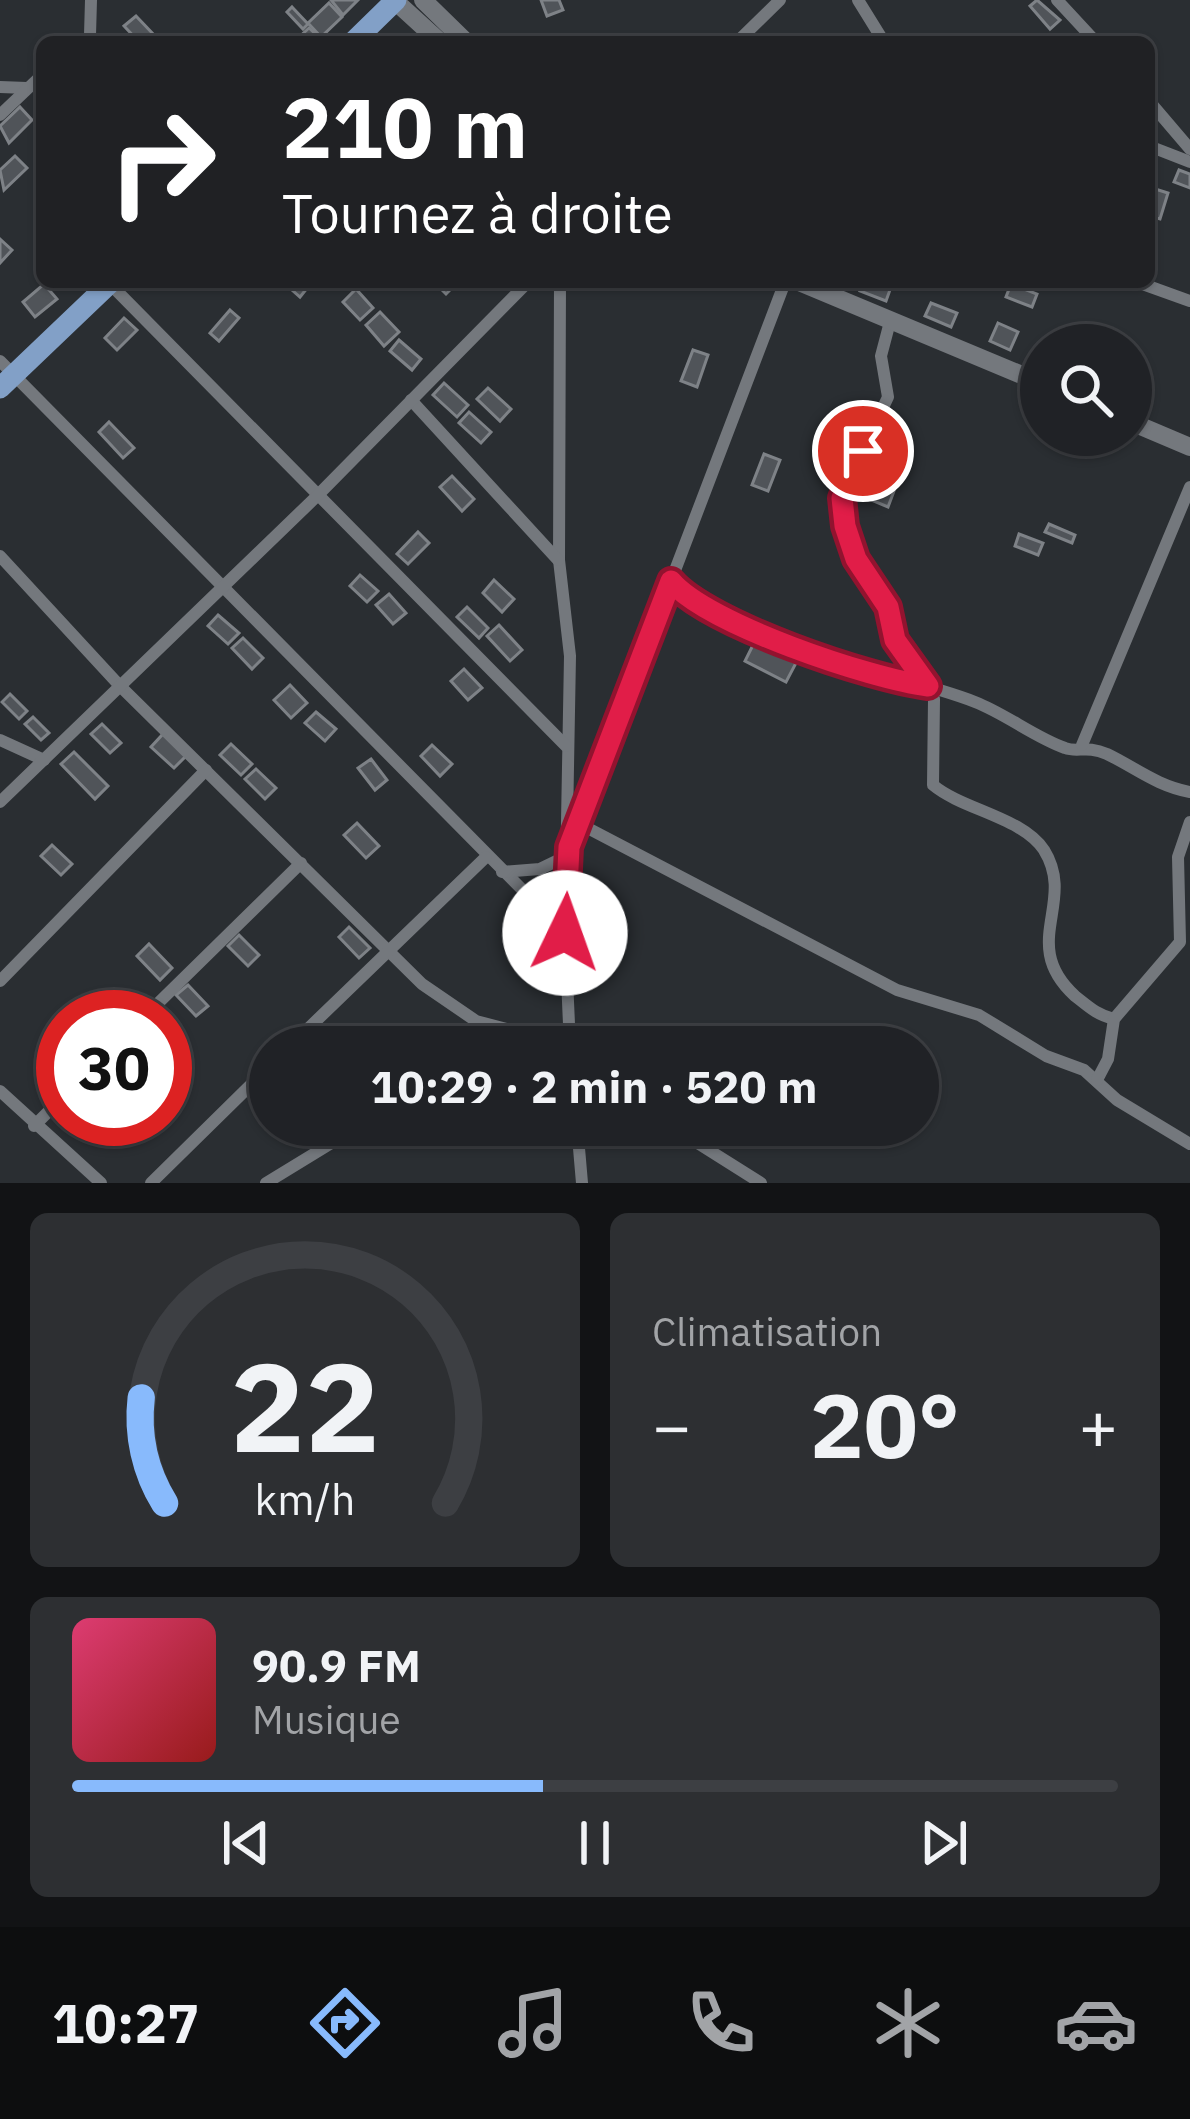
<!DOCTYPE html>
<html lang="fr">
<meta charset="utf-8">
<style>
:root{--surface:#202226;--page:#2d2f32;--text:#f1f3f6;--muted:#a2a4a7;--line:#3d3f43;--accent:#88bafc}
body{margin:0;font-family:"IBM Plex Sans",sans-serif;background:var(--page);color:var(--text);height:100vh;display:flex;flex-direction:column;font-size:45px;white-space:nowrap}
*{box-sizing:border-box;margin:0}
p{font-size:39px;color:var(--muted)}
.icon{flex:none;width:66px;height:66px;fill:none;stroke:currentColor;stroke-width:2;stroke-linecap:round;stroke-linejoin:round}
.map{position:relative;height:1183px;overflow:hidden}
.details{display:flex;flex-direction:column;gap:30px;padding:30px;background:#121315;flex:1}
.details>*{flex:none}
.guide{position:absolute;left:36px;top:36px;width:1119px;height:252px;border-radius:18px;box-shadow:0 3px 9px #0004,0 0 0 3px var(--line);background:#202124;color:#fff;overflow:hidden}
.fabs{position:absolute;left:1020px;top:324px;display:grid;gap:24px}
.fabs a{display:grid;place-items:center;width:132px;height:132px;border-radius:50%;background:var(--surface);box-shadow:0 3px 9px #0004,0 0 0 3px var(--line);font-size:60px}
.speed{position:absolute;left:36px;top:990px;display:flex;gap:24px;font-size:60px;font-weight:700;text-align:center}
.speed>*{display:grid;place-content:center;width:156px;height:156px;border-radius:50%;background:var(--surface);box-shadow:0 3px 9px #0004,0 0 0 3px var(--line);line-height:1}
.speed .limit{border:18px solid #d22;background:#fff;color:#111}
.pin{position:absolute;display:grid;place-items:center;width:102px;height:102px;color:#fff;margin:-51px;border:6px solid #fff;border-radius:50%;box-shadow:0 3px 12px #0007}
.me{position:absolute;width:132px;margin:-66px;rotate:3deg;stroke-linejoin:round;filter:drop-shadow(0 0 9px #0008)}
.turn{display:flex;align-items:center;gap:42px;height:252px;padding:0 48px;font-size:54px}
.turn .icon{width:156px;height:156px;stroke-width:2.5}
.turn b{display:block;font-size:84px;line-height:102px}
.big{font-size:90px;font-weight:800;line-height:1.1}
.details .card{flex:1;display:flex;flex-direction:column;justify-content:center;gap:18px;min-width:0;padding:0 42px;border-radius:18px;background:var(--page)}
.details .dial{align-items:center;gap:0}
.dial svg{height:312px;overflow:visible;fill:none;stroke:var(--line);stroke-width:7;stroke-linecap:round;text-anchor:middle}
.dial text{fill:var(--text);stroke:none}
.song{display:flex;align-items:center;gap:36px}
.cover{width:144px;height:144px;border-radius:18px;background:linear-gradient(135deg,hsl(340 70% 55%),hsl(0 70% 35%))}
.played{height:12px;border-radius:6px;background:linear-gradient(90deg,var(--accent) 45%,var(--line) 45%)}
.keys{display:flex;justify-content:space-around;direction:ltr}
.heat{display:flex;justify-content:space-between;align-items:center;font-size:66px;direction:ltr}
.details .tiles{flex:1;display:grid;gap:30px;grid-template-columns:1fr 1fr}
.card:last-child{grid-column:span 2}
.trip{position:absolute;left:249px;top:1026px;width:690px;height:120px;border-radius:60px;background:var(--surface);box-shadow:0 3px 9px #0004,0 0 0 3px var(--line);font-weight:800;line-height:120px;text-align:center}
.tabs{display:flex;height:192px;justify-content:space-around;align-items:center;background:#0d0e0f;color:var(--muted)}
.tabs .icon{width:84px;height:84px}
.tabs .active{color:var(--accent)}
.tabs b{font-size:54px;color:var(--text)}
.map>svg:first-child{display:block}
</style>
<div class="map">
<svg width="1190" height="1183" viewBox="0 0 1190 1183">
<rect width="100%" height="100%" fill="#2a2e32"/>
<g fill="#505459" stroke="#7e8287" stroke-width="3">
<polygon points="331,0 358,0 343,15"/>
<polygon points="541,0 559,0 563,10 547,16"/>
<polygon points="1037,0 1060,20 1050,29 1030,6"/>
<polygon points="329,3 342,17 321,37 308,23"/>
<polygon points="292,7 308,24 303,29 287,12"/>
<polygon points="136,16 155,36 149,42 139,42 124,26"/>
<polygon points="309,28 322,40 294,42"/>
<polygon points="20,107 32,120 9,143 0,126"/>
<polygon points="15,156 27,168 4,190 0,170"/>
<polygon points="1179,170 1190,174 1190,188 1174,182"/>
<polygon points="1152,188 1168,193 1160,219 1149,216"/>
<polygon points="0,239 12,250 0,263"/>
<polygon points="283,282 312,282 300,297"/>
<polygon points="434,282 457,282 457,283 446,294"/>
<polygon points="864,282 891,287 886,301 860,291"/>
<polygon points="44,284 57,299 35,317 23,302"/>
<polygon points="1011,284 1037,294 1032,307 1006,297"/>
<polygon points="356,289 373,308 360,320 343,302"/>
<polygon points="931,303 957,313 951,327 925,316"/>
<polygon points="230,310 239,318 219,341 210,333"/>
<polygon points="380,312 399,332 384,346 366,325"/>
<polygon points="124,318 137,330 117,350 105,338"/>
<polygon points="998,323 1018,332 1010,350 990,341"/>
<polygon points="399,340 421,359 412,370 390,351"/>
<polygon points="693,350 708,355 697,387 681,381"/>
<polygon points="444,383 468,405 457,417 433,395"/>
<polygon points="488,388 511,409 500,421 477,399"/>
<polygon points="469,412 491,432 481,443 459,423"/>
<polygon points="109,422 134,448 123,458 99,432"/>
<polygon points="764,454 780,460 768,491 752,485"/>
<polygon points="452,476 474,499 462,511 440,487"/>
<polygon points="859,476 894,491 888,507 852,492"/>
<polygon points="1049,524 1075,535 1072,543 1045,532"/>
<polygon points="418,532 429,543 408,564 397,554"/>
<polygon points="1019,534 1043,543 1038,555 1015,546"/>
<polygon points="360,575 378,591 367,602 350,586"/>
<polygon points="494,580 514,599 502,612 483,593"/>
<polygon points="389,594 406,613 393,624 376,605"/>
<polygon points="467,607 488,628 479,638 457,617"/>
<polygon points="218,615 239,633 228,644 208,626"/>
<polygon points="499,625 522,650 510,661 487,636"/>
<polygon points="243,638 263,658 252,669 232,648"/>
<polygon points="754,643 796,663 786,682 745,661"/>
<polygon points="464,669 482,688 468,700 451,681"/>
<polygon points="290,685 307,703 291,718 274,700"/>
<polygon points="10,694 27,711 19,719 2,702"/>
<polygon points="316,712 336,729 325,741 305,723"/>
<polygon points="33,717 49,733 41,740 25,724"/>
<polygon points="102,724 121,743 110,753 91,734"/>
<polygon points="163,734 186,756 174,768 151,747"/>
<polygon points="231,744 252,764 241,775 220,755"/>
<polygon points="432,745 452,764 440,776 421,756"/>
<polygon points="74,752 108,786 95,799 61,764"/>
<polygon points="371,759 387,780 375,790 358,768"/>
<polygon points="256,769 276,788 265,799 245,779"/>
<polygon points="357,823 379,846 366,858 344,835"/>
<polygon points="52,845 72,864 61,875 41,856"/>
<polygon points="349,927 370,948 359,958 339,937"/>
<polygon points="239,935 259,955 248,966 228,946"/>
<polygon points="149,944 172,968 160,980 137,956"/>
<polygon points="188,985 208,1006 196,1016 176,995"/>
</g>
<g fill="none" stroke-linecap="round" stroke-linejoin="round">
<g stroke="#74787d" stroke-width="12">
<polyline points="91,0 90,35 96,42"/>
<polyline points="858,0 884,42"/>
<polyline points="1057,0 1096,42"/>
<polyline points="737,42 780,0"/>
<polyline points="0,87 27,88"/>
<polyline points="1149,101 1190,149"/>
<polyline points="0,115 42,75"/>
<polyline points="1149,146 1190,162"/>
<polyline points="560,282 559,560 570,656 565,933 570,1047"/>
<polyline points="1137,282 1190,301"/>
<polyline points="110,284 566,746"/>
<path d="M891 318 881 356 888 397 846 486 843 510 852 550 888 607 895 641 934 699 933 785C963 810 1022 817 1044 850 1077 903 1018 944 1075 996 1089 1007 1097 1015 1114 1019"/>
<polyline points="0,361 565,933"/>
<polyline points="411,400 558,560"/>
<polyline points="0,556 120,686 422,984 476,1021 514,1031"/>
<path d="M671 582C724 645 897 671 975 702 1006 714 1034 737 1065 748 1078 753 1086 745 1107 754 1136 768 1157 786 1190 792"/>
<polyline points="0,740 44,760"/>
<polyline points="1082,745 1190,487"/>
<polyline points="0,802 317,496 528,282"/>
<polyline points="578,823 897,990 979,1015 1046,1056 1084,1070 1117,1100 1190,1144"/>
<polyline points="576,830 785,282"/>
<polyline points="502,872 540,869 569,855"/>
<polyline points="0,981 206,770"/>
<polyline points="144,1017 301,863"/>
<polyline points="289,1047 486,857"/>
<polyline points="490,1047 514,1031 569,1030"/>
<polyline points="1097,1080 1108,1059 1114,1019 1180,942 1178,857 1190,822"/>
<polyline points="0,1091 101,1183"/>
<polyline points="577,1125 582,1183"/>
<polyline points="669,1125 761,1183"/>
<polyline points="34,1126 63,1097"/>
<polyline points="151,1183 270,1066"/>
<polyline points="266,1183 361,1125"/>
</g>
<g stroke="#74787d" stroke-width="18">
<polyline points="394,0 440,42"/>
<polyline points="423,0 466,42"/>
<polyline points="799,282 1041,383"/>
<polyline points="1131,422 1190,447"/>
</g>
<g stroke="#82a0c7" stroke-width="21">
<polyline points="353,42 396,0"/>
<polyline points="0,388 111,282"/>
</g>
</g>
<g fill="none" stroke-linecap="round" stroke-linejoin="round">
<g stroke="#92132f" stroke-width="30">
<path id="route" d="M565 933 569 847 671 581C707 624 871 679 928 686L895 640 888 607 856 559 845 526 842 498 863 451"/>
</g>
<use href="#route" stroke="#e11d48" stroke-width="21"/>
</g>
</svg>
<div class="fabs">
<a><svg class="icon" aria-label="search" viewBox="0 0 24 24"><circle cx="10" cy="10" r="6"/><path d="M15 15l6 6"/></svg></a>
</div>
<div class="speed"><div class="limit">30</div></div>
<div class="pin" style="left:863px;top:451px;background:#d93025"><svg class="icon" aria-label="arrive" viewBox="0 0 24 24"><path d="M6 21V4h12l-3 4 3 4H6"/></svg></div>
<svg class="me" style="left:565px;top:933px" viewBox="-20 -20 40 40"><circle r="19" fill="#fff"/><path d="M0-13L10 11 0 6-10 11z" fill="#e11d48"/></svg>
<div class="trip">10:29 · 2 min · 520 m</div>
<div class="guide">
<div class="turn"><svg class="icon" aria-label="right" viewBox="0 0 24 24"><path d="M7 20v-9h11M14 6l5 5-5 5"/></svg><div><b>210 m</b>Tournez à droite</div></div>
</div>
</div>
<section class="details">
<div class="tiles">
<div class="card dial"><svg viewBox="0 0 100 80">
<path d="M14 69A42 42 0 1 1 86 69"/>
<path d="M14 69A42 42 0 0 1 8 42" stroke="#88bafc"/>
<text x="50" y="56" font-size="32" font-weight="700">22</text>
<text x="50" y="72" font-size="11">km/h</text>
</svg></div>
<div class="card"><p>Climatisation</p>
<div class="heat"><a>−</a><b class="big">20°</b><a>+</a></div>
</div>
<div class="card">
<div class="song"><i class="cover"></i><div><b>90.9 FM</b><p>Musique</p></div></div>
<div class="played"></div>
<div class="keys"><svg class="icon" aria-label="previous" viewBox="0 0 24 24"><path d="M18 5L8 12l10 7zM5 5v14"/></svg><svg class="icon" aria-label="pause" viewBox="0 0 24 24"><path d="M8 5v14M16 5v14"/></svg><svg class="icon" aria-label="next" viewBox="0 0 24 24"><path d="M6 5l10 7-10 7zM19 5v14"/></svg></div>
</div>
</div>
</section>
<nav class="tabs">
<b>10:27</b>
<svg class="icon active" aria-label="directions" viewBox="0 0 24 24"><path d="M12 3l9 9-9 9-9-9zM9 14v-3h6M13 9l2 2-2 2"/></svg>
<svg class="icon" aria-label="music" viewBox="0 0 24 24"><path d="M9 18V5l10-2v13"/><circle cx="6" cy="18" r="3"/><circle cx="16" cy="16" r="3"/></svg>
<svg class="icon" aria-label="phone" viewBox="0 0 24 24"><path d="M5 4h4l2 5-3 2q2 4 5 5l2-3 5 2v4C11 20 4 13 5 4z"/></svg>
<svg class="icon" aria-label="climate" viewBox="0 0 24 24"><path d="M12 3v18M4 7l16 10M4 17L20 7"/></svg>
<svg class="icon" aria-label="car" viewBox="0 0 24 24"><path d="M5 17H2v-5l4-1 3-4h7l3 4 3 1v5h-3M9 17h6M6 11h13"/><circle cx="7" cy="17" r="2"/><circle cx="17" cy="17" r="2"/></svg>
</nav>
